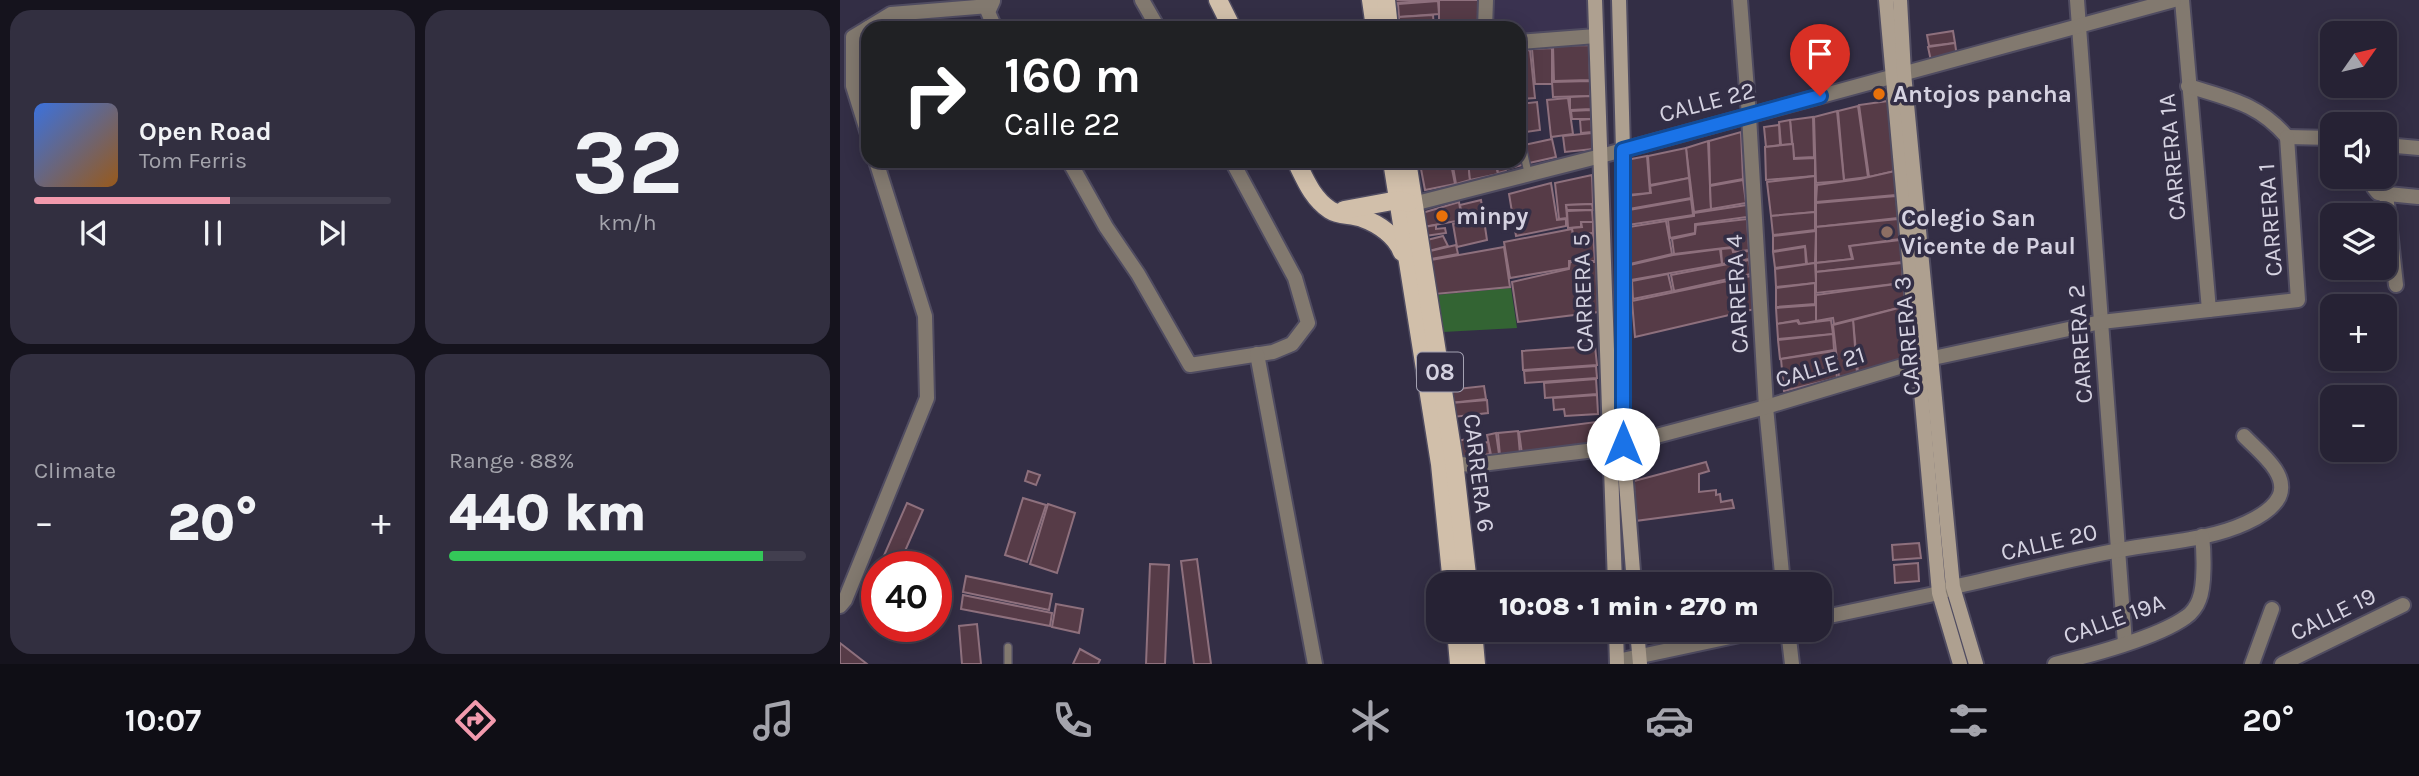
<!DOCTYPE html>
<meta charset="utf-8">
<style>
:root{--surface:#262234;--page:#322f40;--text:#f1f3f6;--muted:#a4a4ac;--line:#423f4f;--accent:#f29aad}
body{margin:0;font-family:Karla,sans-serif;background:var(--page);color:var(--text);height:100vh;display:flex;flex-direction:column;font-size:26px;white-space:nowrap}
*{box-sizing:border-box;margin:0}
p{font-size:23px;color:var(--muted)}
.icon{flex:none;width:38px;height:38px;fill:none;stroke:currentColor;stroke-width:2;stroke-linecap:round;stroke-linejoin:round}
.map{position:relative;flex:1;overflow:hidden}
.details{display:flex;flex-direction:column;gap:10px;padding:10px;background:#15131d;width:840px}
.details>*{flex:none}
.top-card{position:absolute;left:21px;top:21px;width:665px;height:147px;border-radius:21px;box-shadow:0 4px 18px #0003,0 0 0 2px var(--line);background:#202124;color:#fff;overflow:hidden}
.needle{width:46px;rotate:56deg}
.tools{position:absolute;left:1480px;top:21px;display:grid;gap:14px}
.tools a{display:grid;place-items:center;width:77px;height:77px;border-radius:14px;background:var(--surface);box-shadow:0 4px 18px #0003,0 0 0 2px var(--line);font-size:35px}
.speed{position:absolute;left:21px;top:551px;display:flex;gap:14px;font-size:35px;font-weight:700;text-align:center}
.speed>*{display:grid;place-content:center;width:91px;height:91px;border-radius:50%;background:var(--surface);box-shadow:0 4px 18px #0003,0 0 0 2px var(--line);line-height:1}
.speed .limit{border:10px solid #d22;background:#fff;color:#111}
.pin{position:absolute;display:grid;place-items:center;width:60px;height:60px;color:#fff;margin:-72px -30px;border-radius:50% 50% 50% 0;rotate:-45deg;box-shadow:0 0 7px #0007}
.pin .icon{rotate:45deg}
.me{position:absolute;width:77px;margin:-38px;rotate:0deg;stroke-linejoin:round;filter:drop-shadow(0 0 5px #0008)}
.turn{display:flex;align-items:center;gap:24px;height:147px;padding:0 28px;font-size:32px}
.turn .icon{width:91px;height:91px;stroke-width:2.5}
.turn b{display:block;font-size:49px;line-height:60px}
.big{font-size:52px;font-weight:800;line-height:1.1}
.details .tile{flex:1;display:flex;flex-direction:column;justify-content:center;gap:10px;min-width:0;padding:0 24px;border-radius:21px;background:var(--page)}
.details .dial{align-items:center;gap:0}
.dial b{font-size:91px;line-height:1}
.song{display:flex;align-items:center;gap:21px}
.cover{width:84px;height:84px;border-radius:10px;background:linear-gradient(135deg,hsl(220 70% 55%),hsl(30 70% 35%))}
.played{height:7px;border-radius:4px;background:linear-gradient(90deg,var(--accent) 55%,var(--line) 55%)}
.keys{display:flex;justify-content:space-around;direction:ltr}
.heat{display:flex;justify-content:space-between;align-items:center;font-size:38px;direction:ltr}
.charge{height:10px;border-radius:5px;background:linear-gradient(90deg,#34c759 88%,var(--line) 0)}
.details .tiles{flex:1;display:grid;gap:10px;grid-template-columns:repeat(2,1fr)}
.trip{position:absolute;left:586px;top:572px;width:406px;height:70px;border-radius:21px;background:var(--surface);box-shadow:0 4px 18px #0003,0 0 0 2px var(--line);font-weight:800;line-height:70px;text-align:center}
.tab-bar{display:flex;height:112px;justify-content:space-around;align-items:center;background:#0f0e15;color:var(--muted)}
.tab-bar .icon{width:49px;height:49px}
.tab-bar .active{color:var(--accent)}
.tab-bar b{font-size:32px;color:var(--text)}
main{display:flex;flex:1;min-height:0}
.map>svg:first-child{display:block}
</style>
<main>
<section class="details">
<div class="tiles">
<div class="tile">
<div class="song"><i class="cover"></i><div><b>Open Road</b><p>Tom Ferris</p></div></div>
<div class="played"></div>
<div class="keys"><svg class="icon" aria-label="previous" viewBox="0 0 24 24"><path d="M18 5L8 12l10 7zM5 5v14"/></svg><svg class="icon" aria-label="pause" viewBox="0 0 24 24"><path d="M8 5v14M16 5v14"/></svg><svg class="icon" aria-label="next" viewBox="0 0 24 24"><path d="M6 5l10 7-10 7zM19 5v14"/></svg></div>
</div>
<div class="tile dial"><b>32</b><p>km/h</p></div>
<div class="tile"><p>Climate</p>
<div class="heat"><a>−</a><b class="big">20°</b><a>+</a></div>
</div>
<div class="tile"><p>Range · 88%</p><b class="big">440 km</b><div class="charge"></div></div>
</div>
</section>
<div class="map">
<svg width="1579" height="664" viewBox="0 0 1579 664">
<rect width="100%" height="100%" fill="#332e45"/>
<polygon fill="#3a3250" points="652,0 749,0 750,31 679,33 679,28 653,28"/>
<polygon fill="#336433" points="671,288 677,328 603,332 596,295"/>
<g fill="#563b47" stroke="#8e707d" stroke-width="2">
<polygon points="555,0 598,0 555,3"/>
<polygon points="599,0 638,0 639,20 599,20"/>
<polygon points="598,1 599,14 559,17 558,4"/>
<polygon points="593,15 594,28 559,28 559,17"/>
<polygon points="638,20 638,28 595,28 595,21"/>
<polygon points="1113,31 1115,43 1089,46 1087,35"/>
<polygon points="1115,43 1117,57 1091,61 1088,47"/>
<polygon points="749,45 750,80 714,81 713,46"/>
<polygon points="712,48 712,84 695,84 692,49"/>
<polygon points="690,50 695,98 679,99 679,51"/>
<polygon points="750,81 750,96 713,97 712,82"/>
<polygon points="751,96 751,109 730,110 730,97"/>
<polygon points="728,98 733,134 711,137 707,100"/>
<polygon points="1048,101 1055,171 1029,177 1019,105"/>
<polygon points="697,102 700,130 679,133 679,104"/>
<polygon points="1018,106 1028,177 1004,180 998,111"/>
<polygon points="751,110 751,119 732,119 731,111"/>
<polygon points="997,111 1004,181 976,183 974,117"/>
<polygon points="973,117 974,157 954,158 950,120"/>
<polygon points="751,119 752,132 741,133 740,120"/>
<polygon points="950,120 952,144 941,145 939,122"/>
<polygon points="939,125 940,145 926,147 924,127"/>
<polygon points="901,132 903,179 870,185 869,141"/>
<polygon points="752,133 753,149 725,152 723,136"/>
<polygon points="712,139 716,157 689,163 684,145"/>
<polygon points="868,141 871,209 854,212 846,148"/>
<polygon points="953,144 954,159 975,158 975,176 926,180 925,147"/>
<polygon points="846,148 849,178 810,185 808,156"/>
<polygon points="679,152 682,165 667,169 665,161 679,161"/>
<polygon points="807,156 810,193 787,195 786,160"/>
<polygon points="579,161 611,161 612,163 580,169"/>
<polygon points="612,161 628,161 630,180 616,184"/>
<polygon points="628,161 655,161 658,174 630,180"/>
<polygon points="656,161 664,161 666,171 658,173"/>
<polygon points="611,164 615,184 585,190 581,169"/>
<polygon points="1055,171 1056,195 976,202 977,185 1020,179"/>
<polygon points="752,175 753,204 726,205 727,218 719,219 715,183"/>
<polygon points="975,176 975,212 931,216 927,182"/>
<polygon points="849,178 851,198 789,209 787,196 811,193 810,186"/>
<polygon points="903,180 906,203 871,209 870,186"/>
<polygon points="711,183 717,220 726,219 726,226 676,236 669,194"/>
<polygon points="1056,196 1058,218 976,227 976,203"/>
<polygon points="851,199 853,215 788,225 789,210"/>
<polygon points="641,200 647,240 617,247 613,224 623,221 620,205"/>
<polygon points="619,202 622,220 583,227 582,213"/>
<polygon points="752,204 753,210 727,210 726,205"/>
<polygon points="907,205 907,217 855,224 855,233 830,238 828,220 854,216 854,213"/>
<polygon points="752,210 753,222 741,222 741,227 728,228 727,211"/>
<polygon points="975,212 975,230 933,235 931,216"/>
<polygon points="907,219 909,250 894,252 892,247 834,254 832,239 855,234 856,225"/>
<polygon points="1058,219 1060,239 1009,246 1012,259 976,263 976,227"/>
<polygon points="826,221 832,254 790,264 789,227"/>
<polygon points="741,222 753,222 753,233 733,237 732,228 742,227"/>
<polygon points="596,225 596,229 605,228 606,233 585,236 584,227"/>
<polygon points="732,229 733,237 753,233 755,261 729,261 729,268 670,278 664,242"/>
<polygon points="976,231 975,263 967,264 965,246 933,251 933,236"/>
<polygon points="603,236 608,246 589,251 587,240"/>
<polygon points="1060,240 1062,262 976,272 976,263 1013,259 1010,246"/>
<polygon points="616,245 618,254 591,259 590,251"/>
<polygon points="664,247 670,287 595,294 591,260"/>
<polygon points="965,247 966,264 935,268 933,252"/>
<polygon points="892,248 893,252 909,251 909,259 882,264 881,249"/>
<polygon points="880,249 882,264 791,280 790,265 833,255"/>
<polygon points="909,260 911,274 834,291 831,275"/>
<polygon points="730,262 756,262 758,312 678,322 672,282 729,269"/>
<polygon points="975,263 976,283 936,287 935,269"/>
<polygon points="1062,263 1063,283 976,293 976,272"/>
<polygon points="828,274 832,291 793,299 792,281"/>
<polygon points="911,276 915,309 795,337 792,301"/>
<polygon points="975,283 975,304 936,307 936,288"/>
<polygon points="1063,283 1066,306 994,324 993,318 976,321 976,295"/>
<polygon points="976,305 976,321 960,324 958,320 937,324 936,308"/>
<polygon points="1066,306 1072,361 1018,373 1013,320"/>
<polygon points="991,320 993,334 938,339 937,324 957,321 959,324"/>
<polygon points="1013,320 1017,373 999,377 993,325"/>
<polygon points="993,334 994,350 940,359 938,340"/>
<polygon points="755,346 757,365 683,370 682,351"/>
<polygon points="994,351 997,378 944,391 941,359"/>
<polygon points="756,366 757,378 685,383 684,371"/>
<polygon points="756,379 757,394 705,398 704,383"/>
<polygon points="644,386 646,399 610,403 609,390"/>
<polygon points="757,395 758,414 725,416 724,409 714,410 713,398"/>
<polygon points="647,400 648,413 613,417 611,403"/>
<polygon points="756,422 759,444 682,454 679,432"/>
<polygon points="678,431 680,454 660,456 658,433"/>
<polygon points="656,433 659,454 651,455 647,435"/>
<polygon points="634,438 635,445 648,442 650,454 619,459 616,441"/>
<polygon points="866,462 869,471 859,474 859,492 876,490 876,495 880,494 881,502 892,500 894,508 795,521 794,481"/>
<polygon points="188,471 200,475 196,485 185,481"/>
<polygon points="183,498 206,505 187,562 165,555"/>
<polygon points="67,503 83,510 58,567 39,567"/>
<polygon points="208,504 235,513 217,573 190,564"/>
<polygon points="1079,543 1081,558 1053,560 1052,545"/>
<polygon points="357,559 371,664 354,664 341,561"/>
<polygon points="1078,563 1079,581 1055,583 1054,565"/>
<polygon points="310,564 329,565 325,664 306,664"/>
<polygon points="126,576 212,594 209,610 123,592"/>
<polygon points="123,595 212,613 210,626 121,609"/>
<polygon points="216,604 243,609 239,633 212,627"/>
<polygon points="137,624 141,664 122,664 119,626"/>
<polygon points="0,643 27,664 0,664"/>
<polygon points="240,649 260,660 258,664 233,664"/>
</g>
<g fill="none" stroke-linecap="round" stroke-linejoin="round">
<g stroke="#504c61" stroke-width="10">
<g id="lane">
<polyline points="682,146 687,168"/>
<polyline points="168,647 168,664"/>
</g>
</g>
<g stroke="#504c61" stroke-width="18">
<g id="street">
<polyline points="302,0 318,28"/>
<polyline points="900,0 909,116 926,407 943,584"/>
<polyline points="1237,0 1285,643"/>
<polyline points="1342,0 1369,310"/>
<polyline points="153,1 148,12 155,28"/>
<polyline points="28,28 51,14 149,6"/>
<polyline points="28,28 13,37 13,86 28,134"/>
<polyline points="645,28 646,0"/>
<polyline points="679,42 756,36"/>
<path d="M1348 86C1389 99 1418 103 1447 137"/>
<polyline points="1447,137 1493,138"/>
<polyline points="1545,145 1579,148"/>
<polyline points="229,161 266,227 298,274 350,365 433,352 452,344 468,323 455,278 392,161"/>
<polyline points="1534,177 1534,188 1538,193 1578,197"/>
<polyline points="1546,194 1556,285"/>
<polyline points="573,204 757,157 1334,0"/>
<polyline points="417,354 475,664"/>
<polyline points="606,463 614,461 620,464 634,465 771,448 926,407 1079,361 1261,322 1458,300 1447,137"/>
<polyline points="0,606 5,600 87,398 85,316 36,161"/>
<path d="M980 618 1099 593 1113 587C1169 575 1224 560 1280 550 1321 542 1367 541 1406 523 1417 518 1433 509 1439 497 1450 474 1418 451 1404 436"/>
<polyline points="948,630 952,664"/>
<polyline points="777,661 923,630"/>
<path d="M1215 664C1251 655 1317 638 1346 617 1351 614 1357 606 1359 600 1365 586 1364 552 1362 536"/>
<polyline points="1412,664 1432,609"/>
<polyline points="1442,664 1563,605"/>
</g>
</g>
<g stroke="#504c61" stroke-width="18">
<g id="secondary">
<polyline points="755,0 775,584"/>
<polyline points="779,0 783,150 783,444 794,584"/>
<polyline points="1046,0 1099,593 1120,664"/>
<polyline points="1060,0 1064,73 1113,587 1136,664"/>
<polyline points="776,630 777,664"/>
<polyline points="797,630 800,664"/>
</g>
</g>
<g stroke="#504c61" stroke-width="21">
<g id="primary">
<polyline points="378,0 392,28"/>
<polyline points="531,0 535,28"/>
<polyline points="546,0 549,28"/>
<path d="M456 161C465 179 472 198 490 210 499 216 512 214 522 218 539 224 556 236 562 252"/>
<polyline points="552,161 600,464 612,584"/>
<polyline points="567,161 614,461 628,584"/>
<polyline points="504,210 558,200 569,203"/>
<polyline points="616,630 619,664"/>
<polyline points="633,630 636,664"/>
</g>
</g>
<use href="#lane" stroke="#82796f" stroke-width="7"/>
<use href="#street" stroke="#82796f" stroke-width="14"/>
<use href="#secondary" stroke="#aea090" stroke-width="14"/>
<use href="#primary" stroke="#d1bfaa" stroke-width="18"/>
</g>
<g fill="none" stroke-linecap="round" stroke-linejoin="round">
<g stroke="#114b97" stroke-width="18">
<polyline id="route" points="783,444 783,150 980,96"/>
</g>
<use href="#route" stroke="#1a73e8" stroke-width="12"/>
</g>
<g fill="#e8710a" stroke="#332e45" stroke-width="2.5">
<circle cx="1039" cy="94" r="7"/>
<circle cx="602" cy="216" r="7"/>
</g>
<circle fill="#8d6e63" stroke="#332e45" stroke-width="2.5" cx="1047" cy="232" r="7"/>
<g text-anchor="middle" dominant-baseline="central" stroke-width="7" stroke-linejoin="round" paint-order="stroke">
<rect fill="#332e45" stroke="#a4a1b2" stroke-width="2" x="577" y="352.5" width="46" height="39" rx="5"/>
<g font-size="23" font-weight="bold" fill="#d5d2e1">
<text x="600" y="372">08</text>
</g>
<g font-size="24" font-weight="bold" fill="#d5d2e1" stroke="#332e45" text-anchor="start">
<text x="1053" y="94">Antojos pancha</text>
<text x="616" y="216">minpy</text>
<text x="1061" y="218">Colegio San<tspan x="1061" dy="28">Vicente de Paul</tspan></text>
</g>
<g font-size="24" fill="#d5d2e1" stroke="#332e45">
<text transform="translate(867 102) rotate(-15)">CALLE 22</text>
<text transform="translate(1332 157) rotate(-95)">CARRERA 1A</text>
<text transform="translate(1430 220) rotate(-94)">CARRERA 1</text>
<text transform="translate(743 293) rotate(-92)">CARRERA 5</text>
<text transform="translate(897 294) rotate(-93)">CARRERA 4</text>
<text transform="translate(1067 336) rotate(-95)">CARRERA 3</text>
<text transform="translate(1240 344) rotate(-94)">CARRERA 2</text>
<text transform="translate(980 367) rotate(-17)">CALLE 21</text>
<text transform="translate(639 473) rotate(83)">CARRERA 6</text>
<text transform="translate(1209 542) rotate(-13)">CALLE 20</text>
<text transform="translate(1493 614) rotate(-26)">CALLE 19</text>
<text transform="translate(1274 619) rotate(-20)">CALLE 19A</text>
</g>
</g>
</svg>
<div class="tools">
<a><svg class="needle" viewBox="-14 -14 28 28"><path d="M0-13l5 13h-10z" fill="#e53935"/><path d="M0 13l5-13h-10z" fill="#a4a4ac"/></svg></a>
<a><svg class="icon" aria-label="sound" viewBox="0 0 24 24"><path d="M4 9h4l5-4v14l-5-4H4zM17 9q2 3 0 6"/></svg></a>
<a><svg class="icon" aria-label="layers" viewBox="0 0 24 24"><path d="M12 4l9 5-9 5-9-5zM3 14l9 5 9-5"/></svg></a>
<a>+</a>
<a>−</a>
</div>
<div class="speed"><div class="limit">40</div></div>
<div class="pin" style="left:980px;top:96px;background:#d93025"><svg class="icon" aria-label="arrive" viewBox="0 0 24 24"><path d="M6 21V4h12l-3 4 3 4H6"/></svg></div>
<svg class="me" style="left:783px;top:444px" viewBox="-20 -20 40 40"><circle r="19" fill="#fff"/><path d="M0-13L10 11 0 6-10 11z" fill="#1a73e8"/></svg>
<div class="trip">10:08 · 1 min · 270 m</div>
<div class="top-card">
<div class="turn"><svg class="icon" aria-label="right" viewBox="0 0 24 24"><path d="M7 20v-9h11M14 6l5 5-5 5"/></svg><div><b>160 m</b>Calle 22</div></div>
</div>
</div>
</main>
<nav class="tab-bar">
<b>10:07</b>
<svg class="icon active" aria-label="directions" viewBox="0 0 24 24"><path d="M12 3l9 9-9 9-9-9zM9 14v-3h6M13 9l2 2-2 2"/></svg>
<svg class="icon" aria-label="music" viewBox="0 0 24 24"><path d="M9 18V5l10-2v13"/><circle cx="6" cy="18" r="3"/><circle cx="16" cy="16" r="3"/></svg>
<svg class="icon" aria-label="phone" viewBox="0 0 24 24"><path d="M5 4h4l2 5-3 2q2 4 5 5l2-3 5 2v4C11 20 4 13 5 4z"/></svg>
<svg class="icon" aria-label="climate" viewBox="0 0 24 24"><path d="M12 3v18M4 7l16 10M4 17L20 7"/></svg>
<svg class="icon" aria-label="car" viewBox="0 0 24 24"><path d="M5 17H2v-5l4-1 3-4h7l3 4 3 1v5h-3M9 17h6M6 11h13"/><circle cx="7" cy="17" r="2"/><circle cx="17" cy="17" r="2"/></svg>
<svg class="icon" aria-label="filters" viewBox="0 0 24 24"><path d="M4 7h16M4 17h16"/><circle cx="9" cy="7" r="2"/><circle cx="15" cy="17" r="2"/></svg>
<b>20°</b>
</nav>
